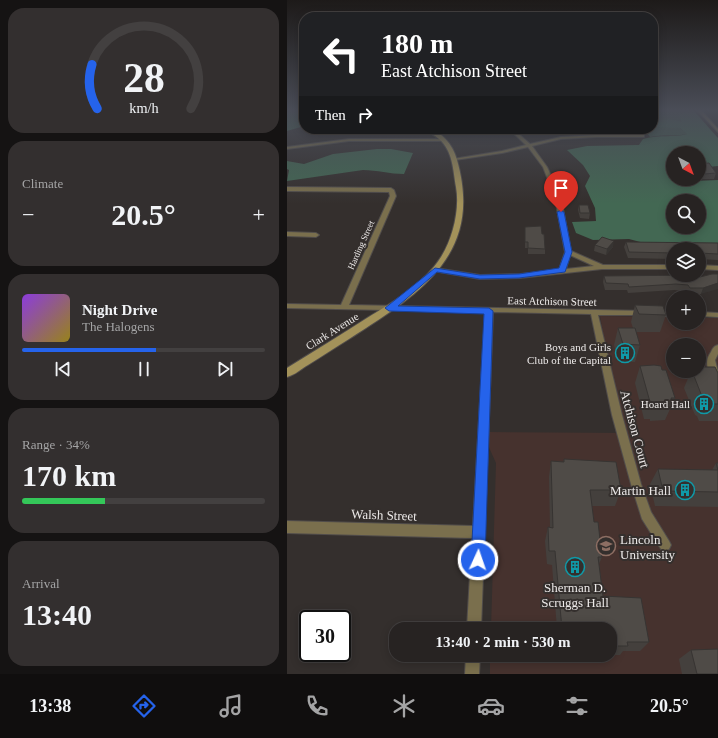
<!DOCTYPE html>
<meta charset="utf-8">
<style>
:root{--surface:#272322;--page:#332f2f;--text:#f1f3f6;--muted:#a4a4a5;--line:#434040;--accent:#2563eb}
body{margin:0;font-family:"Times New Roman",serif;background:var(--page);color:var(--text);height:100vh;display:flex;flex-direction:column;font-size:15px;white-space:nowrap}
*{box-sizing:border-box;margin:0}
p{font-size:13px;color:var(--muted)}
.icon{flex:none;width:22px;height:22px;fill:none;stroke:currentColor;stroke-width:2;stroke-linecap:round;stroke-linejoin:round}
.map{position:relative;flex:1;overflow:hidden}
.details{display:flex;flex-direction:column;gap:8px;padding:8px;background:#151313;width:287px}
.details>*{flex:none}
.banner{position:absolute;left:12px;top:12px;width:359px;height:122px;border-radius:16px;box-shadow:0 2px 10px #0003,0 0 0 1px var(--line);background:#202124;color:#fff;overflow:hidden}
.needle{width:26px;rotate:139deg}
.fabs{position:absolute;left:379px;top:146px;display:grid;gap:8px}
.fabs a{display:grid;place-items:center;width:40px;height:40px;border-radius:50%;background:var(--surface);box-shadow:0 2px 10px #0003,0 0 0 1px var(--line);font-size:20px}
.speed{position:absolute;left:12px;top:610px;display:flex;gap:8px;font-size:20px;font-weight:700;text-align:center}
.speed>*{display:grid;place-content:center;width:52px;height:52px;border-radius:50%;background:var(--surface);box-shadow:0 2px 10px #0003,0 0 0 1px var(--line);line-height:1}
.speed .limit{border:2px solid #111;border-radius:6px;background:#fff;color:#111}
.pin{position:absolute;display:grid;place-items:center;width:34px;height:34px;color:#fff;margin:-41px -17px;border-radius:50% 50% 50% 0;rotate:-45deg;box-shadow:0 0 4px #0007}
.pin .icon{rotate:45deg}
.me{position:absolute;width:44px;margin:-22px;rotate:3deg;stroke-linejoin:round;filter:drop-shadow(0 0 3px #0008)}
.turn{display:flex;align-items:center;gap:14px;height:84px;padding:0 16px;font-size:18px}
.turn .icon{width:52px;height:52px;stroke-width:2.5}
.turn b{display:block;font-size:28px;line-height:34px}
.then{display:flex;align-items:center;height:38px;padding:0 16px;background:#0003;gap:8px;font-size:15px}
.big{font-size:30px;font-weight:700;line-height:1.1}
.details .card{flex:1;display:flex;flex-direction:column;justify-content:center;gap:6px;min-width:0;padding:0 14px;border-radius:16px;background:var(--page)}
.details .dial{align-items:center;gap:0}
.dial svg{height:104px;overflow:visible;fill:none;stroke:var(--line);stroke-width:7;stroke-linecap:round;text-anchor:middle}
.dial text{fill:var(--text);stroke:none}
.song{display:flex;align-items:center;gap:12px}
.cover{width:48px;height:48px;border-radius:6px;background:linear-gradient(135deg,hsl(270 70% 55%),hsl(50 70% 35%))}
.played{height:4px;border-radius:2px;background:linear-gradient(90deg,var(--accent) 55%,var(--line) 55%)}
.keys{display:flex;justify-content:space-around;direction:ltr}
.heat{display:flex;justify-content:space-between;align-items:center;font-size:22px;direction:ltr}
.charge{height:6px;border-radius:3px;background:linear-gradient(90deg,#34c759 34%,var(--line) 0)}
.trip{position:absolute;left:102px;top:622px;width:228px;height:40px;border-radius:16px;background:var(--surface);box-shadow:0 2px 10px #0003,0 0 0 1px var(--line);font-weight:700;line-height:40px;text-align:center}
.tab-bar{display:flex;height:64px;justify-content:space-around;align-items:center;background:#100e0e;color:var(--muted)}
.tab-bar .icon{width:28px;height:28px}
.tab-bar .selected{color:var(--accent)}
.tab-bar b{font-size:18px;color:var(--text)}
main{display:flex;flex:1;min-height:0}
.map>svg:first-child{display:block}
</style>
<main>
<section class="details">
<div class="card dial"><svg viewBox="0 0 100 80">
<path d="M14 69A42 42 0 1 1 86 69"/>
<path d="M14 69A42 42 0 0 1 10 35" stroke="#2563eb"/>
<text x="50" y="56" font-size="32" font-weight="700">28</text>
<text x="50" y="72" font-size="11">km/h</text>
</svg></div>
<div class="card"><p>Climate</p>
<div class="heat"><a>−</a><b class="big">20.5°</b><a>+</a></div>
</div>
<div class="card">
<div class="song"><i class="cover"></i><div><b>Night Drive</b><p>The Halogens</p></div></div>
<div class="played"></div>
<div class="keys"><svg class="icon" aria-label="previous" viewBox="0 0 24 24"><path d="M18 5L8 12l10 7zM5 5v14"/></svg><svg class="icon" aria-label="pause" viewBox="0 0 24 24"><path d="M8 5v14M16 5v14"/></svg><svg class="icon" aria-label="next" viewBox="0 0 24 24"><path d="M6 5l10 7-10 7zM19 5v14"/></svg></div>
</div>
<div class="card"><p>Range · 34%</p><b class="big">170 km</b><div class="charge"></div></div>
<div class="card"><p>Arrival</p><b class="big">13:40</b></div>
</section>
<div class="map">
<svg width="431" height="674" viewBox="0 0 431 674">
<rect width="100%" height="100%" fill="#342f2d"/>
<path fill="#46322e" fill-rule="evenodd" d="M313 316 386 317V323H412V318H431V674H203V655H323V629H204L209 463 200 443 201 432 340 433 324 378ZM386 345H412V371H386Z"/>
<path fill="#415d4d" d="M366 110H406L419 125 388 127 393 128 401 134C388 137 376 134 363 137L357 129H366Z"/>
<g fill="#436853" fill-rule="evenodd">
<polygon points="0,110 17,110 17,126 0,131"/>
<path d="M400 110H406L431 138V166L412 168V153H386V179H403L407 181 431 180V248L357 243 342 239 306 240 289 233 285 222 309 221 308 208 298 186 303 176 296 165 280 150 300 146 352 145 356 139C373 134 385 138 400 134L393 128 366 127V121L382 119 395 122 391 115 399 113 397 111ZM386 201H412V227H386Z"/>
<path d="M90 149H104L126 153 117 174C103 174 90 170 76 170L0 181 2 170 0 169V161L17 164 46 154Z"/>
</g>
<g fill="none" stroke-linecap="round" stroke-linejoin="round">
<g stroke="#514d4b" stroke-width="2">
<g id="street">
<polygon points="410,110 414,110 431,129 431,132"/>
<path d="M222 129H226L243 144 274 137 310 135H357V137H310L274 139 245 146 260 167 274 198 284 251 316 265H386V269H315L233 278 193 279 146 271V269L148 268 193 275 233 274 272 270 278 252 268 198 256 167 241 147 215 153 168 160 166 159 215 151 239 145ZM283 255 307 266 279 269Z"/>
<polygon points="62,139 157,139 159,140 157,141 62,141 0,149 0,147"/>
<polygon points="0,187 104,188 107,190 109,196 62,305 360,311 361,313 360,315 311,315 335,415 354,484 364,512 382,541 384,545 382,549 378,551 374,549 355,519 344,484 325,415 304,314 206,312 194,629 180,629 185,538 0,533 0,521 186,526 198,312 0,308 0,304 54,305 103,196 102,192 0,191"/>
<polygon points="0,232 29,233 32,235 29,237 0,236"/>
<polygon points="412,265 431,266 431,270 412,269"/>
<polygon points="366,312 386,312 386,316 366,316 365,314"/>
<polygon points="412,312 431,313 431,317 412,316"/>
<path d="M431 345V354L428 360 431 372V384L428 383C422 373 416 363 424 352 426 348 427 346 431 345Z"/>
<polygon points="179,655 193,655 192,674 178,674"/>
</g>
</g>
<g stroke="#514d4b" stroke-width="2">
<path id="secondary" d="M137 129C154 129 166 145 170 160 197 255 132 294 62 339 48 348 35 356 21 365 14 369 8 375 0 377V368C27 351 54 335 80 318 106 302 137 284 154 257 166 238 173 209 169 187 166 170 166 151 152 139 148 135 142 133 137 129Z"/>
</g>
<use href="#street" fill="#7a6f4d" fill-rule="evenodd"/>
<use href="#secondary" fill="#a3925a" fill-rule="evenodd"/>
</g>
<g fill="#44403d">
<polygon points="412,164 429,173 427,179 416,179 412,174"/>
<polygon points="292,205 303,213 302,219 293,218 291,210"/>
<polygon points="238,227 255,234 258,249 258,254 241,254 241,248 238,248"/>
<polygon points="339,242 431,243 431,260 412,259 412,249 386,249 386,259 341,258 337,247"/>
<polygon points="308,245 326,247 319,255 307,251"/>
<polygon points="425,274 414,294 401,295 398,291 387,290 341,293 340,290 318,290 316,282 317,276 409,278"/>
<polygon points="348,305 379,315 373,332 349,332 353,345 348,362 332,361 327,345 331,328 346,328 344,322"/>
<polygon points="353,366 375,370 388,398 378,420 363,421 363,419 357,419 348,383"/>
<polygon points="404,371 412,371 431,373 431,421 412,421 410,416 408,415 397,388"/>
<polygon points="277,459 334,490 328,506 305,506 307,522 315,557 312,564 316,596 362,642 353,651 336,651 333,655 317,655 323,655 323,629 270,629 265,565 260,564 258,541 261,527 263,527 262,477 264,461 276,462"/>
<polygon points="429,463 431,463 431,507 368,506 363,484 371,469 425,470"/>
<polygon points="404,650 431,674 395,674 392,659"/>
</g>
<g fill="#373432">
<polygon points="327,241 326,247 319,255 320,249"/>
<polygon points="431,283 431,289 414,294 416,288"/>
</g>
<g fill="#4f4b47" stroke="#373432">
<polygon points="422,163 429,173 417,174 412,167 412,164"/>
<polygon points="292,205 301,205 303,213 293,213"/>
<polygon points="254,226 255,234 257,234 258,249 241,248 241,242 238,242 238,227"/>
<polygon points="315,237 327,241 320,249 308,245"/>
<polygon points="339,242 431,243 431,254 412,253 412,249 386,249 386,253 342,252"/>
<polygon points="425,274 431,274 431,283 416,288 403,288 401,285 389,284 342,287 341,284 319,283 317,276 407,275 409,278"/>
<polygon points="348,305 376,306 379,315 352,314"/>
<polygon points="331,328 348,328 353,345 336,344"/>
<polygon points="367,365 374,366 375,370 379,370 388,398 384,398 386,403 370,404 370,402 363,402 353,366"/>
<polygon points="412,367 428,367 431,373 431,404 421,404 419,399 416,399 405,371 412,371"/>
<polygon points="277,459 329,462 334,490 303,490 307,522 311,522 315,557 311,557 316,596 354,598 362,642 340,642 341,646 323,646 323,629 275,629 268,551 262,551 261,527 266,528 264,461 277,462"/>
<polygon points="429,463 431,463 431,492 376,491 371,469 431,470"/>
<polygon points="431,649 431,674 410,674 404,650"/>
</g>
<linearGradient id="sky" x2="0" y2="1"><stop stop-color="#1d1a19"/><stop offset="0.54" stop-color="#4a4d57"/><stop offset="1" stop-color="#4a4d57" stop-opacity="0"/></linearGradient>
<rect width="431" height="204" fill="url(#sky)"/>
<polygon fill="#2563eb" stroke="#184099" points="274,210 277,212 285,252 278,272 232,278 193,279 150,272 111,306 202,308 206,311 198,560 196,565 191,567 186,565 184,560 197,314 102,311 98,308 148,268 193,275 232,274 272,268 278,252 270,212"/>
<defs>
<g id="building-ring" transform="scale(1)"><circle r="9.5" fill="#342f2d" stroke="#0f9aa8" stroke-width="1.5"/><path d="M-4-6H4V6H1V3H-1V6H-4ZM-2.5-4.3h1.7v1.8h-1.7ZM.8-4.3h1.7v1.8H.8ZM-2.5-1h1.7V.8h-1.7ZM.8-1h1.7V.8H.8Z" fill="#0f9aa8"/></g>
<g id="university-ring" transform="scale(1)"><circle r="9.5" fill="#342f2d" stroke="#8d6e63" stroke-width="1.5"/><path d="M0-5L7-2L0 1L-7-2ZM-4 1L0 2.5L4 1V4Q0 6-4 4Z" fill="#8d6e63"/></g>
</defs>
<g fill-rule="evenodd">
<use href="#building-ring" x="338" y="353"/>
<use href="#building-ring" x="417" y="404"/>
<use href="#building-ring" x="398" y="490"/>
<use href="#university-ring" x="319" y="546"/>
<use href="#building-ring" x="288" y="567"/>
</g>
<g text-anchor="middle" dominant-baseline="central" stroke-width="4" stroke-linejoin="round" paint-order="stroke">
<g font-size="9" fill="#ece9e8" stroke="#342f2d">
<text transform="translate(74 245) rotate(-66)">Harding Street</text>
</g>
<g font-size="11" fill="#ece9e8" stroke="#342f2d">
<text transform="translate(265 301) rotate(1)">East Atchison Street</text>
<text transform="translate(45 331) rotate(-32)">Clark Avenue</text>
</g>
<g font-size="11" fill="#ece9e8" stroke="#342f2d" text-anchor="end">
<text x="324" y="347">Boys and Girls<tspan x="324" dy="13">Club of the Capital</tspan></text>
<text x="403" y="404">Hoard Hall</text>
</g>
<g font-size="13" fill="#ece9e8" stroke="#342f2d">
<text transform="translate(348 429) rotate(75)">Atchison Court</text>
<text transform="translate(97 515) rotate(2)">Walsh Street</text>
</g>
<g font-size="13" fill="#ece9e8" stroke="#342f2d" text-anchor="end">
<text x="384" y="490">Martin Hall</text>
<text x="333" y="539" text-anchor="start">Lincoln<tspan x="333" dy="15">University</tspan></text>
<text x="288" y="587" text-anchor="middle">Sherman D.<tspan x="288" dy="15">Scruggs Hall</tspan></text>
</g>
</g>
</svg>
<div class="fabs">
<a><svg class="needle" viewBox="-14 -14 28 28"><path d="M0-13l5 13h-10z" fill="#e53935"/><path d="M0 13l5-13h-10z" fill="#a4a4a5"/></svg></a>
<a><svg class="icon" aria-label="search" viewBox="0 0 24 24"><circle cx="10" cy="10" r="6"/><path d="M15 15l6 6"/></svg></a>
<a><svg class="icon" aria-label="layers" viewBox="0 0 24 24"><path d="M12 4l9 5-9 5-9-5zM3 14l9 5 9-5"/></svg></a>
<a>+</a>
<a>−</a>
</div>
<div class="speed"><div class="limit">30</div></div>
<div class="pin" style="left:274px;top:212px;background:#d93025"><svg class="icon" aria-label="arrive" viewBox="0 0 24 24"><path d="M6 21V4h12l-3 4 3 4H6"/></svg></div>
<svg class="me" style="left:191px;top:560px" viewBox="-20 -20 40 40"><circle r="17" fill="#2563eb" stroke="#fff" stroke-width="3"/><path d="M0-11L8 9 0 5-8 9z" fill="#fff"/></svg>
<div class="trip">13:40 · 2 min · 530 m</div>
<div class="banner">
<div class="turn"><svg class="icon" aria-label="left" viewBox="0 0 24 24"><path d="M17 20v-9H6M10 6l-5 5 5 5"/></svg><div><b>180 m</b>East Atchison Street</div></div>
<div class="then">Then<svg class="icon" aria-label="right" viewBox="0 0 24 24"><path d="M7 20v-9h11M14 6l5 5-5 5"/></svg></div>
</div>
</div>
</main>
<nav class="tab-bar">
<b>13:38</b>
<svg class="icon selected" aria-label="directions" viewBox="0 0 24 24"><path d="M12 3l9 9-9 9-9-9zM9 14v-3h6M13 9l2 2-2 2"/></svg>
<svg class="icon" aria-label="music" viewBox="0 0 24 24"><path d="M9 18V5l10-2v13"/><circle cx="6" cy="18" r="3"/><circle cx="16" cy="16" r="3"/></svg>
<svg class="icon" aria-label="phone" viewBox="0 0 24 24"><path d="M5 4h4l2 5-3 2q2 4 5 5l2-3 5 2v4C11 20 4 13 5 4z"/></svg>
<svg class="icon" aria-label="climate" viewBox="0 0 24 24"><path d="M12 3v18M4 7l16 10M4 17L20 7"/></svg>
<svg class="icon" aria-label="car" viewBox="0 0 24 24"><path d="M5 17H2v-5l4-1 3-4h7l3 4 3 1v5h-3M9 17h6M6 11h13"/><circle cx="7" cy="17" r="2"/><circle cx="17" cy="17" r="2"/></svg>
<svg class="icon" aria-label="filters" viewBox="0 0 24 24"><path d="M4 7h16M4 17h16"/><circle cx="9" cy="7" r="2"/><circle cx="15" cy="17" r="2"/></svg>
<b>20.5°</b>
</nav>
